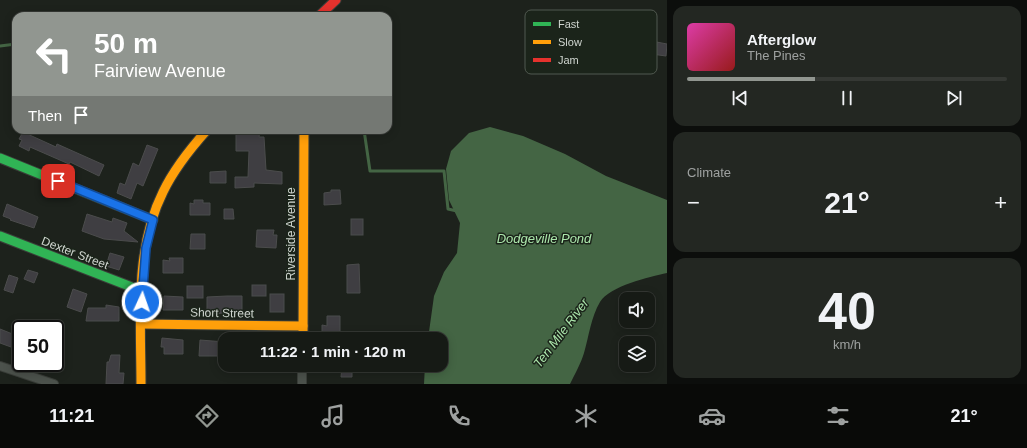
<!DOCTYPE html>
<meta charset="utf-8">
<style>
:root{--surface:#161a15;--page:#232722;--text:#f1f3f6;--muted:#9ea1a0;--line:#353834;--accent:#919690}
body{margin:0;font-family:Arial,sans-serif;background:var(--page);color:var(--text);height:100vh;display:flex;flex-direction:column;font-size:15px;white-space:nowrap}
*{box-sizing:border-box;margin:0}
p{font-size:13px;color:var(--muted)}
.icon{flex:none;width:22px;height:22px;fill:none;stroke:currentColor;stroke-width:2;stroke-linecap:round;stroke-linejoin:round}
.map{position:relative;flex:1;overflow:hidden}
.panel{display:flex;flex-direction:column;gap:6px;padding:6px;background:#0c0e0c;width:360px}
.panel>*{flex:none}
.banner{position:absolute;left:12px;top:12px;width:380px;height:122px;border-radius:12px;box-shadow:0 2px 10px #0003,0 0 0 1px var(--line);background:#919690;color:#fff;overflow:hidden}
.buttons{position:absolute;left:619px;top:292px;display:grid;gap:8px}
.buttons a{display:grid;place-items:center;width:36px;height:36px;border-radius:8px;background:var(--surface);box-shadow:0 2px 10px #0003,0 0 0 1px var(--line);font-size:20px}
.speed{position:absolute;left:12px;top:320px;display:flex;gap:8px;font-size:20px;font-weight:700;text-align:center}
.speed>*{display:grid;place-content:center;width:52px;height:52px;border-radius:50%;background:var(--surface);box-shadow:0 2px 10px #0003,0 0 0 1px var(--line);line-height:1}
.speed .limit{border:2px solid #111;border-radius:6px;background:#fff;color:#111}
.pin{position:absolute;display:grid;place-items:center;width:34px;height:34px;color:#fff;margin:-17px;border-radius:8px;box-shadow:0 2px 6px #0006}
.me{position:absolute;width:44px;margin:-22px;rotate:3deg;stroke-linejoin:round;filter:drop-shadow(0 0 3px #0008)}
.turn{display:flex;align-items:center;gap:14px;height:84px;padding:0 16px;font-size:18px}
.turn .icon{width:52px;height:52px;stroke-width:2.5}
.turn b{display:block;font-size:28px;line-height:34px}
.then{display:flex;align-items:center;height:38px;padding:0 16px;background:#0003;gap:8px;font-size:15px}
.big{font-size:30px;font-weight:600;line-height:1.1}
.panel .widget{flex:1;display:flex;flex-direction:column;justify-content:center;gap:6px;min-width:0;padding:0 14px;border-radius:12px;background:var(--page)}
.panel .dial{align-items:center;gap:0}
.dial b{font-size:52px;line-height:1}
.song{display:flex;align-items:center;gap:12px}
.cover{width:48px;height:48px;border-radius:6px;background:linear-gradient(135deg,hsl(320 70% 55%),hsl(0 70% 35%))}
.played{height:4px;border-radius:2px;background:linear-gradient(90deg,var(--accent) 40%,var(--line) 40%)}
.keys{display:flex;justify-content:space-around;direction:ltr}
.heat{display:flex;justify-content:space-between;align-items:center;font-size:22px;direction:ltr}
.trip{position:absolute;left:218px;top:332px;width:230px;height:40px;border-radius:12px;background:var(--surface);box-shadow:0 2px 10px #0003,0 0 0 1px var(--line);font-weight:600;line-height:40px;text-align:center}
.menu{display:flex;height:64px;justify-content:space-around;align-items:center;background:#090a08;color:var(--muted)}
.menu .icon{width:28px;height:28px}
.menu .on{color:var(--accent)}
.menu b{font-size:18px;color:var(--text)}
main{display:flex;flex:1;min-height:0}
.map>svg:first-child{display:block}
</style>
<main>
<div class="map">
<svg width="667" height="384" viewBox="0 0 667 384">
<rect width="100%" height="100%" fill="#1d221c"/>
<path fill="#446544" d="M490 127 523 136 565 154 606 176 667 200V273C649 277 610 286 600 302 591 317 589 336 584 353 581 363 575 374 570 384H424L425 365H441V339H428L434 296 444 272 457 253 460 223 449 200 446 169 451 151 469 133Z"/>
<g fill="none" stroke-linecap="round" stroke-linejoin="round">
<g stroke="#446544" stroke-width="3">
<polyline points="0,46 16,44"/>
<polyline points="364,130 370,171 444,171 448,209 457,211"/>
</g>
</g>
<g fill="#3f3e42" stroke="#4b4c4c">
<polygon points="646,40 667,44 666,56 644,53"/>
<polygon points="236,130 260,130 259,137 264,137 266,170 282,172 282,184 254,183 254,187 235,188 235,177 248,177 249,151 236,151"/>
<polygon points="23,132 56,147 57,144 104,165 99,176 70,162 69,164 30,147 29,151 19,146 22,140 19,139"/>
<polygon points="147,145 158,149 143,186 137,183 131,199 117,193 120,183 125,185 133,163 139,166"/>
<polygon points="226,171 226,183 210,183 210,172"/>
<polygon points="331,190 340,190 341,204 324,205 324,193 331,192"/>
<polygon points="194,200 203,200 203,203 210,203 210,215 190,215 190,203 194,204"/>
<polygon points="7,204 38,217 34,228 10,220 11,219 3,216"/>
<polygon points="224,209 233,209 234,219 224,219"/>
<polygon points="87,214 112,222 113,218 127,223 124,231 138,242 104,239 82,231"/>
<rect x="351" y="219" width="12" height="16"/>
<polygon points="257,230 274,230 273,235 277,235 276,248 256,247"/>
<polygon points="191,234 205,234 205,249 190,249"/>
<polygon points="110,253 124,257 119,270 106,266"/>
<polygon points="169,258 183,258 183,273 163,273 163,260 170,261"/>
<polygon points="359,264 360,293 347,293 347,265"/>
<polygon points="28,270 38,273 34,283 24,279"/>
<polygon points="9,275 18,278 13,293 4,290"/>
<rect x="252" y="285" width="14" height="11"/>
<rect x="187" y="286" width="16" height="12"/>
<polygon points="73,289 87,294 81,312 67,307"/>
<rect x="270" y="294" width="14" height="18"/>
<polygon points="164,296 183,297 183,310 163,310"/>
<polygon points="227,296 242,296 242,312 207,314 207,297"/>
<polygon points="106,305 119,307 119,321 86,321 88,308 106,308"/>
<polygon points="327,316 340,316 340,338 322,338 322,325 327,326"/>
<polygon points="0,329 15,335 11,347 0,343"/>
<polygon points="162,338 183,340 183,354 164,354 164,347 161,347"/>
<polygon points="200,340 225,342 225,356 199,356"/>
<polygon points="111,355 120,355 119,373 124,373 123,384 106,384 107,362 109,362"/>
<polygon points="342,366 352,366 352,377 341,377"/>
</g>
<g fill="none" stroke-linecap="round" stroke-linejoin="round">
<g stroke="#3a3e39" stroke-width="10">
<g id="street">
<polyline points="0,366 54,384"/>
<polyline points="302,384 302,365"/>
</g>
</g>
<g stroke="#3a3e39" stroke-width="11">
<g id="fast">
<polyline points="0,158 153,220"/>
<polyline points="0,236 142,291"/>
</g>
</g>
<g stroke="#3a3e39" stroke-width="11">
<g id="slow">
<polyline points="141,324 303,326"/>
<polyline points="303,339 304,130"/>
<path d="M141 384C141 321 134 250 163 192 174 169 190 149 207 130"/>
</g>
</g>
<g stroke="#3a3e39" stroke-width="11">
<polyline id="jam" points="319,16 336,0"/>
</g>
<use href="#street" stroke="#4c524c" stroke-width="8"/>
<use href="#fast" stroke="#30b455" stroke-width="9"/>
<use href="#slow" stroke="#ff9f0a" stroke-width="9"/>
<use href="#jam" stroke="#e5322d" stroke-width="9"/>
</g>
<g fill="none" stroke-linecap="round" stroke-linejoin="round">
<g stroke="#114b97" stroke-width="10">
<polyline id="route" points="58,181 153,220 146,248 142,302"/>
</g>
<use href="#route" stroke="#1a73e8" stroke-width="7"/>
</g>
<g text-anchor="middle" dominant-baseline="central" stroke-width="3" stroke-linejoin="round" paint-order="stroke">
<g font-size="12" fill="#cfd5cf" stroke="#1b241a">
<text transform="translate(291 234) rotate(-90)">Riverside Avenue</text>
<text transform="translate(75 253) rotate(21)">Dexter Street</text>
<text transform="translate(222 313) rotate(1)">Short Street</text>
</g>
<g font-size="13" font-style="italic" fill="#ace7ac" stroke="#1b241a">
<text x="544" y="238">Dodgeville Pond</text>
<text transform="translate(561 333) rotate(-53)">Ten Mile River</text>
</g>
</g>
<rect x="525" y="10" width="132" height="64" rx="6" fill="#1b241a" stroke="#515950" stroke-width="1"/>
<rect x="533" y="22" width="18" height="4" fill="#30b455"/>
<rect x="533" y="40" width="18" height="4" fill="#ff9f0a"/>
<rect x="533" y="58" width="18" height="4" fill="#e5322d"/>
<g font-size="11" fill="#cfd5cf">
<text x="558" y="28">Fast</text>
<text x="558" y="46">Slow</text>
<text x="558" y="64">Jam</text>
</g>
</svg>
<div class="buttons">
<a><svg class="icon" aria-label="sound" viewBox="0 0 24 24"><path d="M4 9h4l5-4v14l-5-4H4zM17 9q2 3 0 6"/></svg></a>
<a><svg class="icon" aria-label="layers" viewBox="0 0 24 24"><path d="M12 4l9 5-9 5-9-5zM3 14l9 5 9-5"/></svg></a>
</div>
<div class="speed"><div class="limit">50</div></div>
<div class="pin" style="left:58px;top:181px;background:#d93025"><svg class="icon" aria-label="arrive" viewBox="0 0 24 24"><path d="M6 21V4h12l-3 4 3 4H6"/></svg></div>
<svg class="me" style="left:142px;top:302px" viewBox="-20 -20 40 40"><circle r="17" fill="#1a73e8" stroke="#fff" stroke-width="3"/><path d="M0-11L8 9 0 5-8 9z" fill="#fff"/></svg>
<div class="trip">11:22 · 1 min · 120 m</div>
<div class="banner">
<div class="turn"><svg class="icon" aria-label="left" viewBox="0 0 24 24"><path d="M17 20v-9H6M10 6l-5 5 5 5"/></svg><div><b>50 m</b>Fairview Avenue</div></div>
<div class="then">Then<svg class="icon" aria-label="arrive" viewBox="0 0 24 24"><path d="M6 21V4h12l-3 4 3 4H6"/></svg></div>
</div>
</div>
<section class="panel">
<div class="widget">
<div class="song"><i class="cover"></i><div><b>Afterglow</b><p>The Pines</p></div></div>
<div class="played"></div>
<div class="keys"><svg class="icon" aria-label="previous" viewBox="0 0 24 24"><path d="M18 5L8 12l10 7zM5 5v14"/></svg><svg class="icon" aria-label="pause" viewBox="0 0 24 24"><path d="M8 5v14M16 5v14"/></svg><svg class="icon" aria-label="next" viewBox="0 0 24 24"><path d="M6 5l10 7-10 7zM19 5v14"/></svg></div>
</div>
<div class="widget"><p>Climate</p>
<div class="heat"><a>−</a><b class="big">21°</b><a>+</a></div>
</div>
<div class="widget dial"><b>40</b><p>km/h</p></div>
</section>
</main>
<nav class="menu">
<b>11:21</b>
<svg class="icon on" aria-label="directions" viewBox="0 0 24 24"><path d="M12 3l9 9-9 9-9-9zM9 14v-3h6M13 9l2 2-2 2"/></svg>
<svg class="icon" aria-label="music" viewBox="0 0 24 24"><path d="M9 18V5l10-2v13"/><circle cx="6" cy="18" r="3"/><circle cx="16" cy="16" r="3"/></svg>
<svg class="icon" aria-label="phone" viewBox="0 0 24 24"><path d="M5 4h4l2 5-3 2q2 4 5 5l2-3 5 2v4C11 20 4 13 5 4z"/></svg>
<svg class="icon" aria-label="climate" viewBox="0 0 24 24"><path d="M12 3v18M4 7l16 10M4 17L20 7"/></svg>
<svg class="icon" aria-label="car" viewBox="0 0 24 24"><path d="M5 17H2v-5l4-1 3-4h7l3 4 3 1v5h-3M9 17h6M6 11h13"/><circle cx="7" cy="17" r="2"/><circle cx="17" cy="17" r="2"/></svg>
<svg class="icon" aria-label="filters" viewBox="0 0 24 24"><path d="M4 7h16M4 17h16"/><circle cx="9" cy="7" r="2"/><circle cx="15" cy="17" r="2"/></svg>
<b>21°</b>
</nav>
